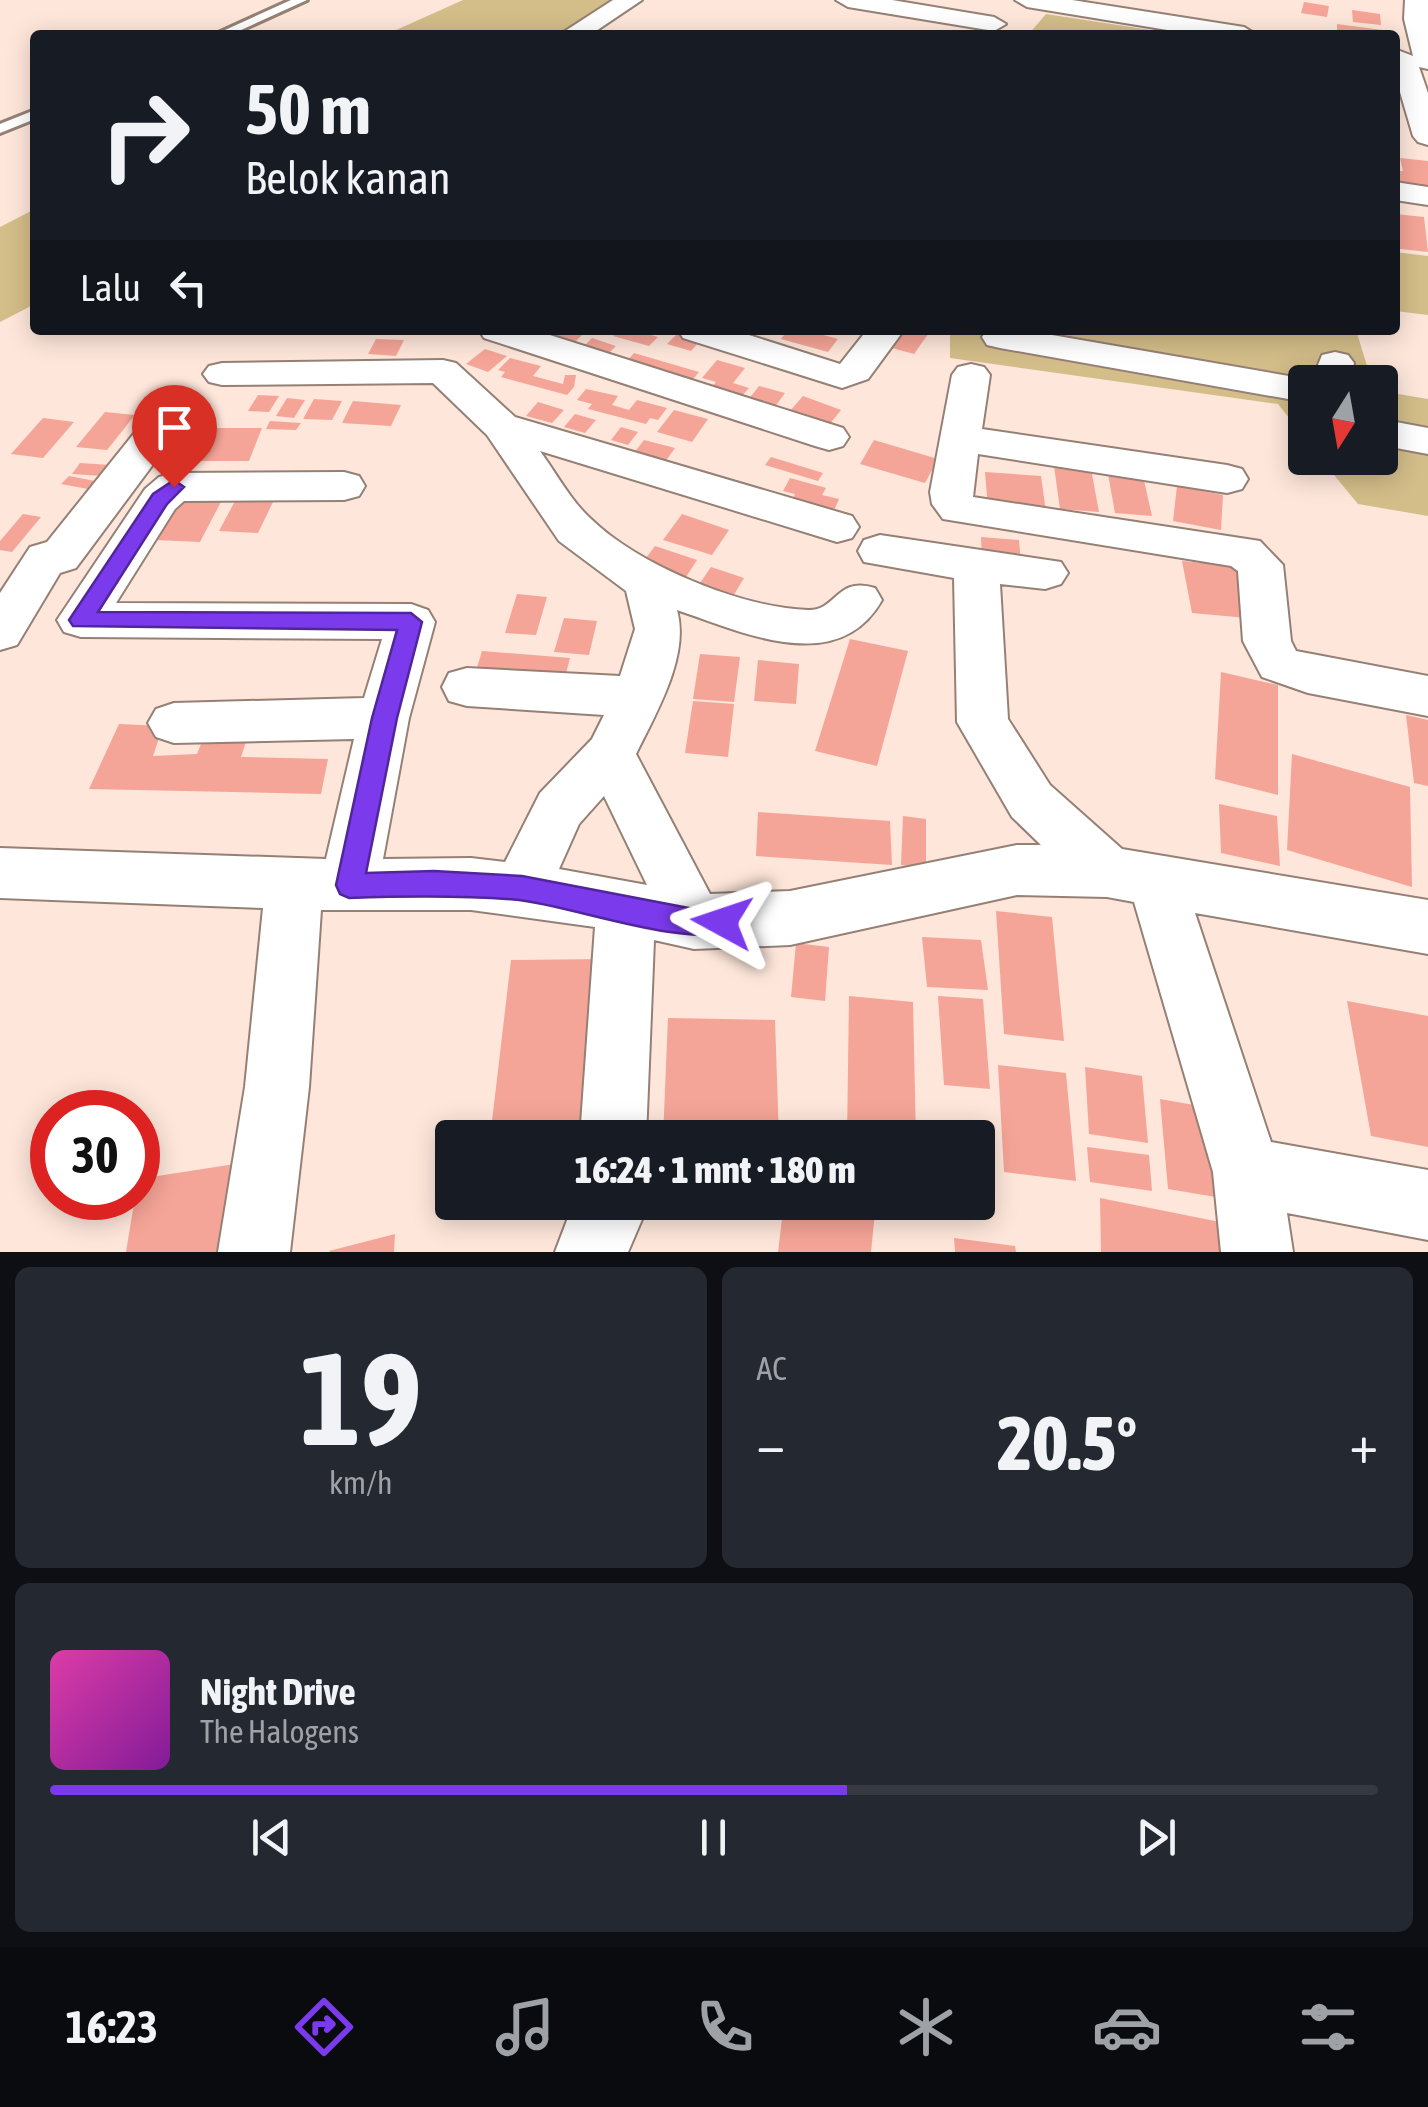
<!DOCTYPE html>
<html lang="id">
<meta charset="utf-8">
<style>
:root{--surface:#171b24;--page:#242831;--text:#f1f3f6;--muted:#9ea1a6;--line:#363941;--accent:#7c3aed}
body{margin:0;font-family:"Asap Condensed",sans-serif;background:var(--page);color:var(--text);height:100vh;display:flex;flex-direction:column;font-size:38px;white-space:nowrap}
*{box-sizing:border-box;margin:0}
p{font-size:32px;color:var(--muted)}
.icon{flex:none;width:55px;height:55px;fill:none;stroke:currentColor;stroke-width:2;stroke-linecap:round;stroke-linejoin:round}
.map{position:relative;height:1252px;overflow:hidden}
.drawer{display:flex;flex-direction:column;gap:15px;padding:15px;background:#0d0f14;flex:1}
.drawer>*{flex:none}
.hud{position:absolute;left:30px;top:30px;width:1370px;height:305px;border-radius:10px;box-shadow:0 5px 25px #0003;background:#171b24;color:var(--text);overflow:hidden}
.needle{width:65px;rotate:191deg}
.fabs{position:absolute;left:1288px;top:365px;display:grid;gap:20px}
.fabs a{display:grid;place-items:center;width:110px;height:110px;border-radius:10px;background:var(--surface);box-shadow:0 5px 25px #0003;font-size:50px}
.speed{position:absolute;left:30px;top:1090px;display:flex;gap:20px;font-size:50px;font-weight:700;text-align:center}
.speed>*{display:grid;place-content:center;width:130px;height:130px;border-radius:50%;background:var(--surface);box-shadow:0 5px 25px #0003;line-height:1}
.speed .limit{border:15px solid #d22;background:#fff;color:#111}
.pin{position:absolute;display:grid;place-items:center;width:85px;height:85px;color:#fff;margin:-102px -42px;border-radius:50% 50% 50% 0;rotate:-45deg;box-shadow:0 0 10px #0007}
.pin .icon{rotate:45deg}
.me{position:absolute;width:110px;margin:-55px;rotate:275deg;stroke-linejoin:round;filter:drop-shadow(0 0 8px #0008)}
.turn{display:flex;align-items:center;gap:35px;height:210px;padding:0 50px;font-size:45px}
.turn .icon{width:130px;height:130px;stroke-width:2.5}
.turn b{display:block;font-size:70px;line-height:85px}
.then{display:flex;align-items:center;height:95px;padding:0 50px;background:#0003;gap:20px;font-size:38px}
.big{font-size:75px;font-weight:800;line-height:1.1}
.drawer .widget{flex:1;display:flex;flex-direction:column;justify-content:center;gap:15px;min-width:0;padding:0 35px;border-radius:15px;background:var(--page)}
.drawer .dial{align-items:center;gap:0}
.dial b{font-size:130px;line-height:1}
.song{display:flex;align-items:center;gap:30px}
.cover{width:120px;height:120px;border-radius:15px;background:linear-gradient(135deg,hsl(320 70% 55%),hsl(290 70% 35%))}
.played{height:10px;border-radius:5px;background:linear-gradient(90deg,var(--accent) 60%,var(--line) 60%)}
.keys{display:flex;justify-content:space-around;direction:ltr}
.heat{display:flex;justify-content:space-between;align-items:center;font-size:55px;direction:ltr}
.drawer .tiles{flex:1;display:grid;gap:15px;grid-template-columns:1fr 1fr}
.widget:last-child{grid-column:span 2}
.trip{position:absolute;left:435px;top:1120px;width:560px;height:100px;border-radius:10px;background:var(--surface);box-shadow:0 5px 25px #0003;font-weight:800;line-height:100px;text-align:center}
.tab-bar{display:flex;height:160px;justify-content:space-around;align-items:center;background:#090b0e;color:var(--muted)}
.tab-bar .icon{width:70px;height:70px}
.tab-bar .selected{color:var(--accent)}
.tab-bar b{font-size:45px;color:var(--text)}
.map>svg:first-child{display:block}
</style>
<div class="map">
<svg width="1428" height="1252" viewBox="0 0 1428 1252">
<rect width="100%" height="100%" fill="#fee6da"/>
<g fill="#d3bd89">
<polygon points="463,0 616,0 563,35 385,35"/>
<polygon points="1046,14 1183,35 1028,35"/>
<polygon points="35,209 35,304 0,322 0,227"/>
<polygon points="1395,252 1428,256 1428,315 1395,311"/>
<polygon points="950,330 1356,330 1372,382 1305,382 1305,438 1278,404 950,358"/>
<polygon points="1380,391 1428,399 1428,516 1358,504 1320,458 1380,458"/>
</g>
<g fill="#f5a597">
<polygon points="1304,2 1329,6 1327,17 1301,13"/>
<polygon points="1352,10 1380,14 1381,25 1353,22"/>
<polygon points="1337,24 1383,30 1383,35 1337,35"/>
<polygon points="1400,158 1428,161 1428,186 1400,183 1396,171 1403,171"/>
<polygon points="1395,214 1424,217 1428,252 1400,249"/>
<polygon points="545,330 587,330 573,344 541,334"/>
<polygon points="619,330 633,330 658,337 649,346 613,336"/>
<polygon points="788,330 806,330 838,339 828,352 781,339"/>
<polygon points="892,330 931,330 914,354 881,345"/>
<polygon points="678,333 701,340 691,351 667,344"/>
<polygon points="592,338 616,346 606,356 581,349"/>
<polygon points="376,339 404,340 396,356 368,354"/>
<polygon points="485,349 507,356 488,372 466,364"/>
<polygon points="634,353 699,372 690,383 625,363"/>
<polygon points="510,358 541,366 533,376 563,384 565,375 576,375 574,387 567,395 501,377 505,372 498,370"/>
<polygon points="717,360 745,368 733,383 749,388 740,398 710,389 716,382 702,378"/>
<polygon points="759,386 785,393 774,408 748,400"/>
<polygon points="586,389 618,396 612,405 629,410 637,400 667,408 658,420 650,418 646,424 588,409 592,404 577,400"/>
<polygon points="258,395 279,396 269,412 248,411"/>
<polygon points="803,396 841,410 829,425 790,411"/>
<polygon points="287,398 305,400 294,418 276,416"/>
<polygon points="314,399 342,401 332,420 303,419"/>
<polygon points="353,401 401,405 391,426 342,423"/>
<polygon points="538,402 564,410 552,423 526,416"/>
<polygon points="674,410 708,419 692,442 657,432"/>
<polygon points="105,412 135,415 107,450 76,447"/>
<polygon points="575,414 596,420 585,433 564,427"/>
<polygon points="43,418 74,422 43,458 11,454"/>
<polygon points="270,421 301,423 296,430 266,429"/>
<polygon points="621,427 638,432 628,445 611,440"/>
<polygon points="214,428 262,428 249,461 199,461"/>
<polygon points="644,440 675,448 665,462 634,453"/>
<polygon points="874,440 938,459 925,483 860,464"/>
<polygon points="771,457 823,473 818,481 765,465"/>
<polygon points="80,463 111,465 103,476 72,474"/>
<polygon points="1054,466 1091,469 1099,512 1060,509"/>
<polygon points="985,472 1041,476 1046,512 988,508"/>
<polygon points="1108,474 1143,476 1152,516 1115,513"/>
<polygon points="69,476 95,481 88,489 61,484"/>
<polygon points="790,478 826,488 822,495 839,499 832,515 790,505 795,494 783,491"/>
<polygon points="1177,486 1223,495 1221,530 1173,521"/>
<polygon points="180,495 223,498 200,542 155,540"/>
<polygon points="235,501 273,502 258,533 219,531"/>
<polygon points="23,514 41,517 12,552 0,550 0,541"/>
<polygon points="682,514 729,530 712,555 663,540"/>
<polygon points="981,537 1019,540 1021,563 982,560"/>
<polygon points="655,546 697,560 686,577 643,562"/>
<polygon points="1182,561 1246,567 1258,619 1192,613"/>
<polygon points="711,567 744,578 732,598 698,586"/>
<polygon points="517,594 547,597 536,635 505,633"/>
<polygon points="564,618 597,621 589,655 554,652"/>
<polygon points="850,639 908,651 877,766 815,751"/>
<polygon points="482,651 570,658 562,688 473,681"/>
<polygon points="700,654 740,657 734,702 693,699"/>
<polygon points="758,660 799,664 796,704 754,701"/>
<polygon points="1221,672 1278,685 1278,795 1215,779"/>
<polygon points="693,701 734,704 728,757 685,753"/>
<polygon points="1406,715 1428,720 1428,786 1414,783"/>
<polygon points="119,724 163,726 153,756 197,754 209,724 251,726 241,757 328,759 321,794 89,789"/>
<polygon points="1292,754 1410,787 1412,887 1287,850"/>
<polygon points="1219,804 1277,816 1280,866 1221,853"/>
<polygon points="758,812 890,821 892,865 756,856"/>
<polygon points="903,816 926,819 926,868 901,865"/>
<polygon points="996,911 1052,917 1064,1041 1004,1034"/>
<polygon points="922,937 981,940 988,990 927,987"/>
<polygon points="796,943 829,947 825,1001 791,997"/>
<polygon points="605,959 594,1138 490,1138 511,960"/>
<polygon points="849,996 913,1002 916,1138 847,1138"/>
<polygon points="938,996 983,999 990,1089 944,1085"/>
<polygon points="1347,1001 1428,1016 1428,1147 1371,1136"/>
<polygon points="668,1018 775,1020 779,1138 663,1138"/>
<polygon points="998,1065 1066,1073 1076,1181 1004,1172"/>
<polygon points="1085,1067 1142,1076 1148,1143 1089,1134"/>
<polygon points="1160,1099 1211,1108 1222,1198 1168,1189"/>
<polygon points="1087,1147 1149,1155 1152,1191 1090,1182"/>
<polygon points="248,1162 239,1252 126,1252 138,1179"/>
<polygon points="1100,1198 1230,1224 1233,1252 1101,1252"/>
<polygon points="784,1202 876,1202 871,1252 778,1252"/>
<polygon points="395,1234 394,1252 330,1252 329,1251"/>
<polygon points="954,1238 1015,1246 1016,1252 955,1252"/>
</g>
<g fill="none" stroke-linecap="round" stroke-linejoin="round">
<g stroke="#958075" stroke-width="6">
<g id="lane">
<polygon points="291,0 307,0 230,35 214,35"/>
<polygon points="35,110 35,119 0,133 0,124"/>
</g>
</g>
<g stroke="#958075" stroke-width="4">
<g id="street">
<polygon points="613,0 642,0 590,35 559,35"/>
<polygon points="836,0 892,0 994,17 1006,24 994,31 848,7"/>
<polygon points="1015,0 1072,0 1244,27 1257,35 1198,35 1027,7"/>
<polygon points="1405,0 1428,0 1428,69 1419,67 1428,93 1428,145 1418,142 1413,136 1395,75 1395,49 1413,56 1404,19"/>
<polygon points="1395,182 1428,187 1428,205 1395,200"/>
<polygon points="479,330 534,330 843,428 849,437 843,446 829,450 815,446 484,338"/>
<polygon points="678,330 733,330 840,364 867,330 904,330 868,379 842,388 683,338"/>
<polygon points="987,330 1023,330 1312,380 1322,355 1335,352 1348,355 1354,363 1350,382 1305,382 1305,402 1000,348 987,345 982,337"/>
<path d="M443 360 456 363 515 417 852 516 859 527 852 538 837 542 540 451C556 473 571 501 591 519 638 565 742 608 808 610 837 611 836 576 875 588L882 600C838 678 742 632 677 610 690 656 656 713 636 754L710 894 790 891 1017 845H1041L1012 817 957 722 954 578 864 562 858 551 864 540 880 535 1061 562 1068 573 1061 584 1045 589 1000 584 1008 719 1050 785 1122 849 1428 900V954L1195 913 1271 1142 1428 1170V1240L1287 1213 1293 1252H1221L1213 1172 1134 902 1107 897 1017 895 790 945 694 949 654 940 646 1138H580L595 927 471 910H321L309 1087 290 1252H218L245 1087 263 908 0 898V848L326 859 354 739 174 743 156 737 148 723 156 709 174 703 364 698 382 639 81 637 64 632 57 620 145 489 159 477 174 473 344 472 359 476 365 486 359 496 344 500 184 501 175 509 116 603 411 604 428 610 435 622 409 718 383 859 471 858 505 862 540 793 592 739 604 715 467 706 449 701 442 687 449 673 467 668 620 676 635 629 626 591 559 541 487 435 433 383 222 385 209 382 203 374 209 366 222 363ZM604 796 647 885 559 869 579 824Z"/>
<polygon points="971,364 984,367 990,375 982,429 1227,465 1242,469 1248,479 1242,489 1227,493 978,454 973,497 1260,541 1283,565 1291,641 1296,651 1428,676 1428,716 1308,693 1262,677 1243,641 1238,571 1231,566 943,519 932,504 930,492 952,375 958,367"/>
<polygon points="178,392 192,396 198,404 192,412 76,568 60,573 17,645 0,650 0,593 30,547 47,542 164,396"/>
<polygon points="1380,419 1428,428 1428,454 1380,445"/>
<polygon points="574,1202 644,1202 643,1217 628,1252 555,1252"/>
</g>
</g>
<use href="#lane" fill="#fff" fill-rule="evenodd"/>
<use href="#street" fill="#fff" fill-rule="evenodd"/>
</g>
<path fill="#7c3aed" stroke="#51269a" stroke-width="2.5" d="M174 480 184 487 167 504 98 612 411 613 422 622 397 718 366 873 434 871 522 876 694 909 731 913 736 922 731 931C686 948 572 906 519 900 463 895 406 896 349 898L340 894 336 885 372 718 397 630 73 626 69 620 153 494Z"/>
</svg>
<div class="fabs">
<a><svg class="needle" viewBox="-14 -14 28 28"><path d="M0-13l5 13h-10z" fill="#e53935"/><path d="M0 13l5-13h-10z" fill="#9ea1a6"/></svg></a>
</div>
<div class="speed"><div class="limit">30</div></div>
<div class="pin" style="left:174px;top:487px;background:#d93025"><svg class="icon" aria-label="arrive" viewBox="0 0 24 24"><path d="M6 21V4h12l-3 4 3 4H6"/></svg></div>
<svg class="me" style="left:722px;top:922px" viewBox="-20 -20 40 40"><path d="M0-17L14 15 0 8-14 15z" fill="#7c3aed" stroke="#fff" stroke-width="4"/></svg>
<div class="trip">16:24 · 1 mnt · 180 m</div>
<div class="hud">
<div class="turn"><svg class="icon" aria-label="right" viewBox="0 0 24 24"><path d="M7 20v-9h11M14 6l5 5-5 5"/></svg><div><b>50 m</b>Belok kanan</div></div>
<div class="then">Lalu<svg class="icon" aria-label="left" viewBox="0 0 24 24"><path d="M17 20v-9H6M10 6l-5 5 5 5"/></svg></div>
</div>
</div>
<section class="drawer">
<div class="tiles">
<div class="widget dial"><b>19</b><p>km/h</p></div>
<div class="widget"><p>AC</p>
<div class="heat"><a>−</a><b class="big">20.5°</b><a>+</a></div>
</div>
<div class="widget">
<div class="song"><i class="cover"></i><div><b>Night Drive</b><p>The Halogens</p></div></div>
<div class="played"></div>
<div class="keys"><svg class="icon" aria-label="previous" viewBox="0 0 24 24"><path d="M18 5L8 12l10 7zM5 5v14"/></svg><svg class="icon" aria-label="pause" viewBox="0 0 24 24"><path d="M8 5v14M16 5v14"/></svg><svg class="icon" aria-label="next" viewBox="0 0 24 24"><path d="M6 5l10 7-10 7zM19 5v14"/></svg></div>
</div>
</div>
</section>
<nav class="tab-bar">
<b>16:23</b>
<svg class="icon selected" aria-label="directions" viewBox="0 0 24 24"><path d="M12 3l9 9-9 9-9-9zM9 14v-3h6M13 9l2 2-2 2"/></svg>
<svg class="icon" aria-label="music" viewBox="0 0 24 24"><path d="M9 18V5l10-2v13"/><circle cx="6" cy="18" r="3"/><circle cx="16" cy="16" r="3"/></svg>
<svg class="icon" aria-label="phone" viewBox="0 0 24 24"><path d="M5 4h4l2 5-3 2q2 4 5 5l2-3 5 2v4C11 20 4 13 5 4z"/></svg>
<svg class="icon" aria-label="climate" viewBox="0 0 24 24"><path d="M12 3v18M4 7l16 10M4 17L20 7"/></svg>
<svg class="icon" aria-label="car" viewBox="0 0 24 24"><path d="M5 17H2v-5l4-1 3-4h7l3 4 3 1v5h-3M9 17h6M6 11h13"/><circle cx="7" cy="17" r="2"/><circle cx="17" cy="17" r="2"/></svg>
<svg class="icon" aria-label="filters" viewBox="0 0 24 24"><path d="M4 7h16M4 17h16"/><circle cx="9" cy="7" r="2"/><circle cx="15" cy="17" r="2"/></svg>
</nav>
